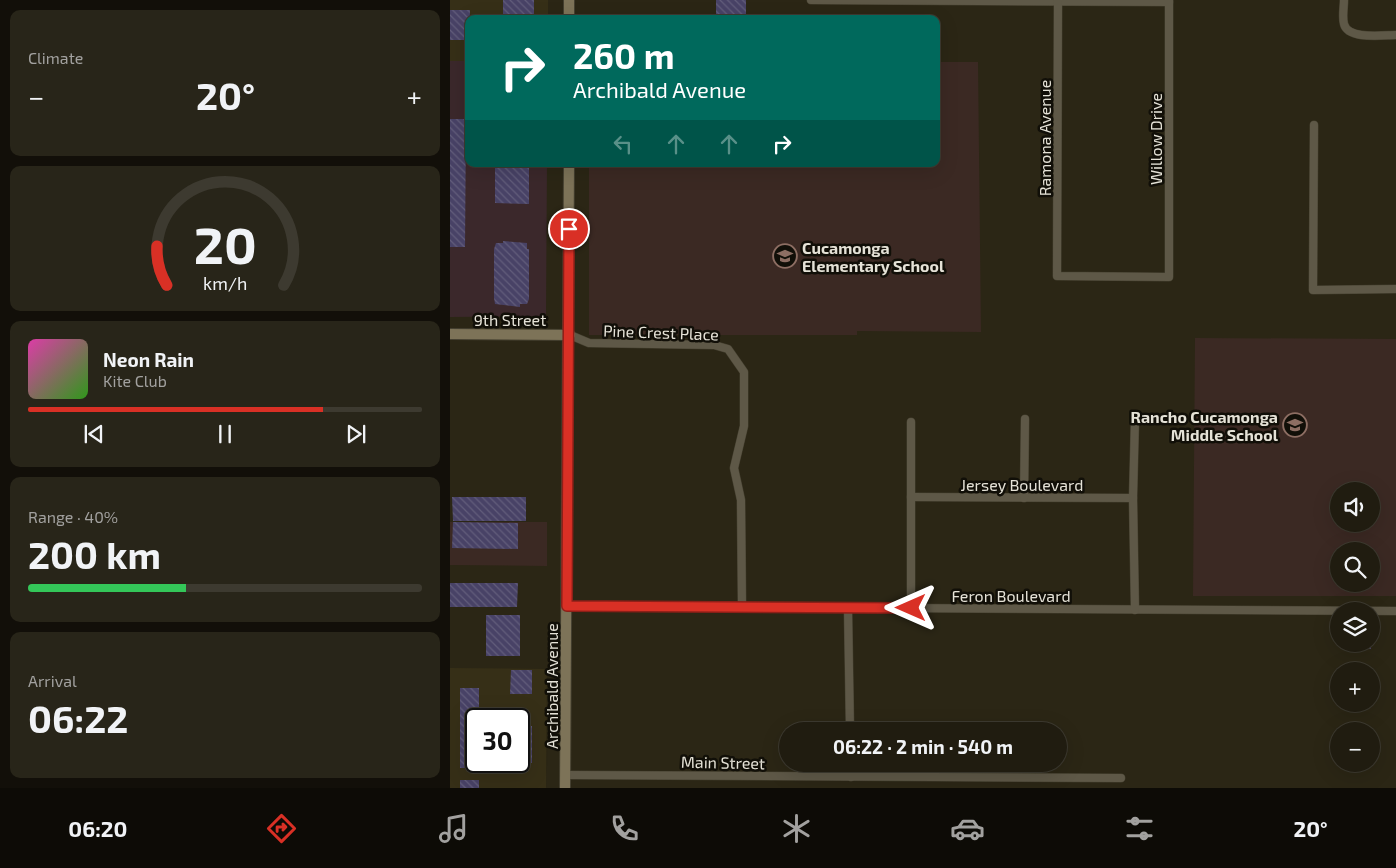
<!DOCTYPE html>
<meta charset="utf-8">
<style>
:root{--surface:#201c10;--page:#282519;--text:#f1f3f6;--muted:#a2a19f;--line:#3d3a30;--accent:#d93025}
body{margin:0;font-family:"Exo 2",sans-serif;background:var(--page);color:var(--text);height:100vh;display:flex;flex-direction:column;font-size:19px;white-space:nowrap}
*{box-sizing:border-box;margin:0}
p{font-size:16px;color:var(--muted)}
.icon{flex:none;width:28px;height:28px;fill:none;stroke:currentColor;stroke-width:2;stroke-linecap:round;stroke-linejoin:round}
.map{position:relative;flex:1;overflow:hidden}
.details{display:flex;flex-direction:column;gap:10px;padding:10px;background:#120f09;width:450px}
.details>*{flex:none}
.guide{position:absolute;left:15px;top:15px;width:475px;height:152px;border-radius:10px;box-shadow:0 5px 20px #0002,0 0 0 1px var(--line);background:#00695c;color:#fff;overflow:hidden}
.fabs{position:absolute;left:880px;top:482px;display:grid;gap:10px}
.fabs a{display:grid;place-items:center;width:50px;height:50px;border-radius:50%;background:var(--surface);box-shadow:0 5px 20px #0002,0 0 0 1px var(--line);font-size:25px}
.speed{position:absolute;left:15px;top:708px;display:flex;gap:10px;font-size:25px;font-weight:700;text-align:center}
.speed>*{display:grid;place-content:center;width:65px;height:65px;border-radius:50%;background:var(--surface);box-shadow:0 5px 20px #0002,0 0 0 1px var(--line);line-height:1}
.speed .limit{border:2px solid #111;border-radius:8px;background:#fff;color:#111}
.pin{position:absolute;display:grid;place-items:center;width:42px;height:42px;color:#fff;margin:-21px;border:2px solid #fff;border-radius:50%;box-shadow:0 1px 5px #0007}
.me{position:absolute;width:55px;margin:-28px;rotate:270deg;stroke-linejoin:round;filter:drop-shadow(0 0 4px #0008)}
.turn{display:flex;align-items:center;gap:18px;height:105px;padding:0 25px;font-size:22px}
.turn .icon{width:65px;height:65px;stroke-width:2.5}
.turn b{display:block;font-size:35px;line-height:42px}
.lanes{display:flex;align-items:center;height:48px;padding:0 25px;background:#0003;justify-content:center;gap:25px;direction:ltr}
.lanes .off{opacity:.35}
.big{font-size:38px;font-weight:700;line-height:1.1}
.details .card{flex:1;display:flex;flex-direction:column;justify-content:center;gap:8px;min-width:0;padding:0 18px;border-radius:10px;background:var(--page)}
.details .dial{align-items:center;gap:0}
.dial svg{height:130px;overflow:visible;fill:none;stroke:var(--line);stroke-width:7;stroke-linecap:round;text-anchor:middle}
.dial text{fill:var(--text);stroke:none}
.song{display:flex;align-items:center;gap:15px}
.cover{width:60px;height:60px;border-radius:8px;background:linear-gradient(135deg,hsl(320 70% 55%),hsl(110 70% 35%))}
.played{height:5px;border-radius:2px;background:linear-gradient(90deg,var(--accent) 75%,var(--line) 75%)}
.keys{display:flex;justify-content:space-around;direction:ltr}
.heat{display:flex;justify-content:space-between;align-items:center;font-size:28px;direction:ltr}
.charge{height:8px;border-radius:4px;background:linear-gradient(90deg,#34c759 40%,var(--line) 0)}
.trip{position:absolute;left:329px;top:722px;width:288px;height:50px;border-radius:25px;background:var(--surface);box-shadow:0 5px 20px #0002,0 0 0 1px var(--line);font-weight:700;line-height:50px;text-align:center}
.dock{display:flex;height:80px;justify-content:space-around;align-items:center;background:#0d0b06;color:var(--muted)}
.dock .icon{width:35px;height:35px}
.dock .on{color:var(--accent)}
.dock b{font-size:22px;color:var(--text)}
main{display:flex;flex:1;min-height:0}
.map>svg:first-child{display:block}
</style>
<main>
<section class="details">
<div class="card"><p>Climate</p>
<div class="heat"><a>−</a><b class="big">20°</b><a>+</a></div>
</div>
<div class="card dial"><svg viewBox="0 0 100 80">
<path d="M14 69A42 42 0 1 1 86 69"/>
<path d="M14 69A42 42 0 0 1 8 45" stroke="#d93025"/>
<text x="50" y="56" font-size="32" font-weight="700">20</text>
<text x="50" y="72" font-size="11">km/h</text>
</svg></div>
<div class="card">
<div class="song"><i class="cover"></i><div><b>Neon Rain</b><p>Kite Club</p></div></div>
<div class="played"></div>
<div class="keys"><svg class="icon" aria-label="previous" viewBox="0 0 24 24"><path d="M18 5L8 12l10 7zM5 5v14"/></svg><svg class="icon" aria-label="pause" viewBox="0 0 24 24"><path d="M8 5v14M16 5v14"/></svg><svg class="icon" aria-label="next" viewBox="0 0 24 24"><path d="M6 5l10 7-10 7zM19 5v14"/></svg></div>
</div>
<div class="card"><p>Range · 40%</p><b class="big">200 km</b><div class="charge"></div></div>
<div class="card"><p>Arrival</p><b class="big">06:22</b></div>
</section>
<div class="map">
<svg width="946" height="788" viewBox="0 0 946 788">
<defs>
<pattern id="building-back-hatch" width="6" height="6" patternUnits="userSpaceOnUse" patternTransform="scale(1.25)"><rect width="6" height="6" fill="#484266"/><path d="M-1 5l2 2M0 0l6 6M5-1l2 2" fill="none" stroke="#625d7b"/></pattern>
</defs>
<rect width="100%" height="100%" fill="#2b2615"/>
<g fill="#362f17" fill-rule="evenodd">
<polygon points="0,0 98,0 98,19 19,19 19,61 0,61"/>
<path d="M0 668 97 669 96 788H0ZM26 719H69V761H26Z"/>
</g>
<polygon fill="#3b282b" points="0,61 19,61 19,164 97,164 96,316 0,317"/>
<g fill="#3b2923" fill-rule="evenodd">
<polygon points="486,62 528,62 531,332 407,331 407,335 139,335 139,164 486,164"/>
<path d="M745 338 946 339V596H743ZM889 491H921V524H889ZM889 551H921V584H889Z"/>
<polygon points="0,522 97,522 97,566 0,565"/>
</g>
<g fill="url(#building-back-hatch)">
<rect x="53" y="0" width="31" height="19"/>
<rect x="266" y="0" width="30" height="19"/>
<polygon points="0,10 20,10 19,40 0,40"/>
<polygon points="0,119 16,119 15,247 0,247"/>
<polygon points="45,164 79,164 79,204 45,203"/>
<polygon points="53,241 77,243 77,249 79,249 79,299 77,304 70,304 70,307 45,304 44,298 44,249 46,243 53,243"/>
<polygon points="2,497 76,497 76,521 3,521"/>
<polygon points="3,522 68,523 68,549 2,548"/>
<polygon points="0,583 68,583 67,607 0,607"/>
<rect x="36" y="615" width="34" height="41"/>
<rect x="898" y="644" width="23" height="5"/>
<polygon points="61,670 82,670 82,694 60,694"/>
<polygon points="10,688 29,688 29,719 26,719 26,761 29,761 29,768 10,768"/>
<polygon points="69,726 82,726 82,763 69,762"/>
<rect x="10" y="780" width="19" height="8"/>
</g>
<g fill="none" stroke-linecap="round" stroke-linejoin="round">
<g stroke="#454030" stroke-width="9">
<g id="street">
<polyline points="361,0 719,2"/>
<polyline points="608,0 607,276 719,277 719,0"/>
<path d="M894 0C894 7 892 17 894 24 898 40 933 35 946 35"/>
<polyline points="864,125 863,290 946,289"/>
<polyline points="120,335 139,343 264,345 278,349 294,372 294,426 284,468 291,500 292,607"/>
<polyline points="461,497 683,498"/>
<polyline points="574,498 575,419"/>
<polyline points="117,606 946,611"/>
<polyline points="398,608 400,731"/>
<polyline points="461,608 461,422"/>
<polyline points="685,610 683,498 685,419"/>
<polyline points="400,764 401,777"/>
<polyline points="115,775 671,778"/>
</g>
</g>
<g stroke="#454030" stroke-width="12">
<g id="secondary">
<polyline points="119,0 119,19"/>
<polyline points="0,334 120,335"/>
<polyline points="115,788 119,164"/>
</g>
</g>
<use href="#street" stroke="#5e5847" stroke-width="8"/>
<use href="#secondary" stroke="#7d7358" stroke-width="10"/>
</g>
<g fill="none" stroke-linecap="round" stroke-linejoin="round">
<g stroke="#8d1f18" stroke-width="12">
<polyline id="route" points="119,229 117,606 461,608"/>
</g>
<use href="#route" stroke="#d93025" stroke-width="9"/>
</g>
<defs>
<g id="school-ring" transform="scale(1.25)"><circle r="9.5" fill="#110f08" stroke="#8d6e63" stroke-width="1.5"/><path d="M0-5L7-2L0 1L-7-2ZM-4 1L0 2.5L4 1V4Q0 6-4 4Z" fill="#8d6e63"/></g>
</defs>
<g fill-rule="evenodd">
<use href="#school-ring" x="335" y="256"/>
<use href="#school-ring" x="845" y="425"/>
</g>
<g text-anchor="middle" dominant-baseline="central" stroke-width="5" stroke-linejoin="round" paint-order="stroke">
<g font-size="16" fill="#e5e2d7" stroke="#110f08">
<text transform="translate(594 138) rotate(-90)">Ramona Avenue</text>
<text transform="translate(705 139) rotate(-90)">Willow Drive</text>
<text x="60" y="319">9th Street</text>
<text transform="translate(211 332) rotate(2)">Pine Crest Place</text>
<text x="572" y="484">Jersey Boulevard</text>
<text x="561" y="595">Feron Boulevard</text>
<text transform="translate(101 686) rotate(-90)">Archibald Avenue</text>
<text transform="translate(273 762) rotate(1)">Main Street</text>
</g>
<g font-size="16" font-weight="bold" fill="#e5e2d7" stroke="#110f08" text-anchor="start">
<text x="352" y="247">Cucamonga<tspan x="352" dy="18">Elementary School</tspan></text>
<text x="828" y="416" text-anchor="end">Rancho Cucamonga<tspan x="828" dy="18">Middle School</tspan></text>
</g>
</g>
</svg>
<div class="fabs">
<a><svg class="icon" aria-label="sound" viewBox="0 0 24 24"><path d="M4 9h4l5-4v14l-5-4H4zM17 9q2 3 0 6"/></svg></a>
<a><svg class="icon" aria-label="search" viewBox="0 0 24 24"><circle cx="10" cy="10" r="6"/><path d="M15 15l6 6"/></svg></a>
<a><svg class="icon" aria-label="layers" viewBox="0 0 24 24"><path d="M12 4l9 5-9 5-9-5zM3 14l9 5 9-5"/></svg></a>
<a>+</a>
<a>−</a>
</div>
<div class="speed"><div class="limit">30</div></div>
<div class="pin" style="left:119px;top:229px;background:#d93025"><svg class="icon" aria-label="arrive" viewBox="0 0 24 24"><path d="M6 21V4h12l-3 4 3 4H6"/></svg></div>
<svg class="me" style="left:461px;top:608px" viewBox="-20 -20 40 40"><path d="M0-17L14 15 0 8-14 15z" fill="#d93025" stroke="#fff" stroke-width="4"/></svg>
<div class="trip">06:22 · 2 min · 540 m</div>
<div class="guide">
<div class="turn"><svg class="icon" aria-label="right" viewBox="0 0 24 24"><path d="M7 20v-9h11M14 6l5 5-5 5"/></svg><div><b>260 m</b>Archibald Avenue</div></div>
<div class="lanes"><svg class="icon off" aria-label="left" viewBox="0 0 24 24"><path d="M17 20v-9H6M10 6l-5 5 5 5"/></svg><svg class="icon off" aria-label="ahead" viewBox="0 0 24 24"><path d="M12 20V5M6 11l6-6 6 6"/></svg><svg class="icon off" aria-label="ahead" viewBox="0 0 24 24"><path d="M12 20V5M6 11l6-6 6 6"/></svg><svg class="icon" aria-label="right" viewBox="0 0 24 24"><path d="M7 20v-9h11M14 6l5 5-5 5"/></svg></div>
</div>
</div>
</main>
<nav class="dock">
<b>06:20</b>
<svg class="icon on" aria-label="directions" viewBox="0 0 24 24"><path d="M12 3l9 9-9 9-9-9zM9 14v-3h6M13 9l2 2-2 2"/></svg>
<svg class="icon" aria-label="music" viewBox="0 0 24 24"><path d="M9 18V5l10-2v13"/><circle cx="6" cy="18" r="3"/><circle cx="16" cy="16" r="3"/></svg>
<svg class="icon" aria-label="phone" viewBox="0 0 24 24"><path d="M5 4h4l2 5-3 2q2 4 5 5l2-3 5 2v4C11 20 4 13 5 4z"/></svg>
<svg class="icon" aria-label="climate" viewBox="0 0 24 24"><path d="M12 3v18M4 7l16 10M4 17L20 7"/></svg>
<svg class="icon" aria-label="car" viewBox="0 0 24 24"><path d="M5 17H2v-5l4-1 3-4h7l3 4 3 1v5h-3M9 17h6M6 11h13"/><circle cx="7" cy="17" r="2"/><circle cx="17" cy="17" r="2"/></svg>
<svg class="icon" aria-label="filters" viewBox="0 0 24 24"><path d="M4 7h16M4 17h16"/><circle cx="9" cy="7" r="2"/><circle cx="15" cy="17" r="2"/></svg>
<b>20°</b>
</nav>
